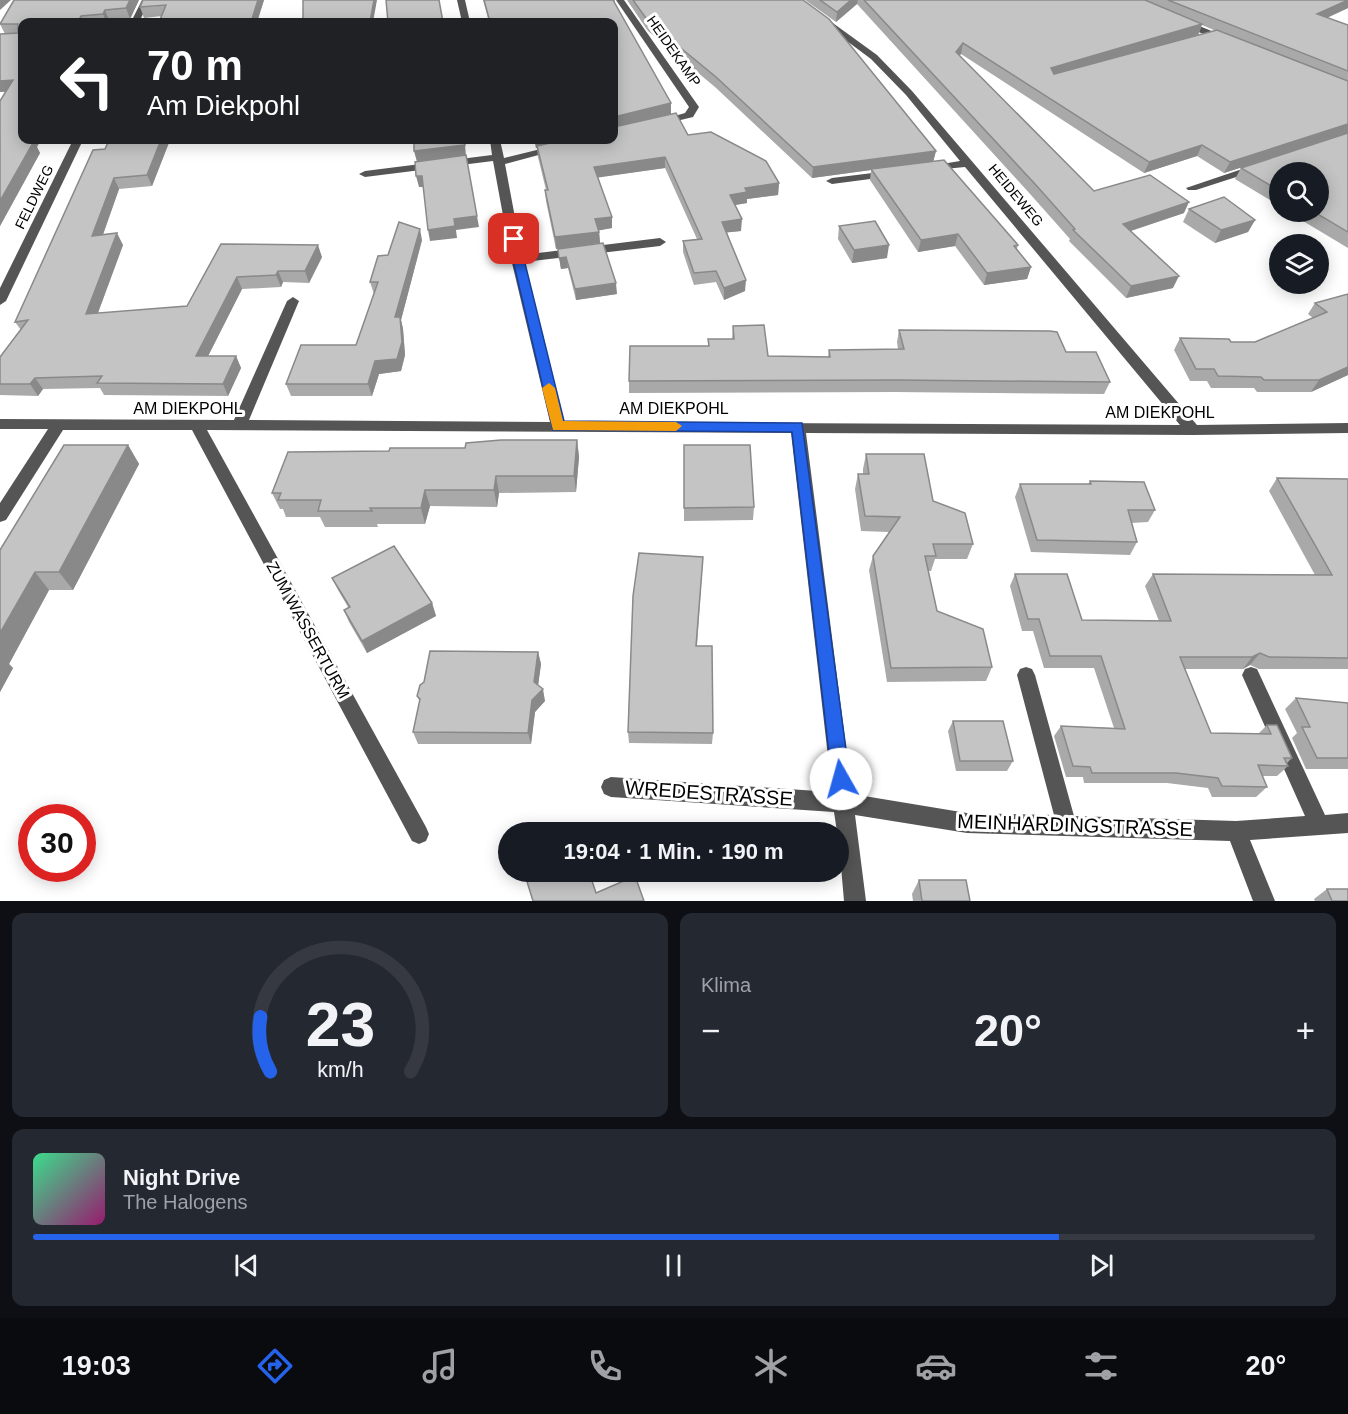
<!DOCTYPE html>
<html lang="de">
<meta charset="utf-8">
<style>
:root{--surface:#171b24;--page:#242831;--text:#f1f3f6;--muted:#9ea1a6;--line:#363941;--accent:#2563eb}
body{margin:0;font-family:Helvetica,sans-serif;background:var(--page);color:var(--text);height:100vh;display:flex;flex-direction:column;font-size:22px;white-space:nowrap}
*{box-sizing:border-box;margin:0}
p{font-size:20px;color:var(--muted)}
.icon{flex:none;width:33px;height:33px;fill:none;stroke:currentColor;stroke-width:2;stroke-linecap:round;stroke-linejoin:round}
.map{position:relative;height:901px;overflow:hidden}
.panel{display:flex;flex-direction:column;gap:12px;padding:12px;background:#0d0f14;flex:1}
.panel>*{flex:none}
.hud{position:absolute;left:18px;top:18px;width:600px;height:126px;border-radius:12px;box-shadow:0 3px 15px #0003;background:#202124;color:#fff;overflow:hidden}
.tools{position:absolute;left:1269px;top:162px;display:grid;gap:12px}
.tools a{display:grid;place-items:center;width:60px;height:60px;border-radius:50%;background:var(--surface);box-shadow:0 3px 15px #0003;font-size:30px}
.speed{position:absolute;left:18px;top:804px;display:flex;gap:12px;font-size:30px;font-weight:700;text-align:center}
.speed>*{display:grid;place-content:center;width:78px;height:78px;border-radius:50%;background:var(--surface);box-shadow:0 3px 15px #0003;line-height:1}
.speed .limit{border:9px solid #d22;background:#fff;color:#111}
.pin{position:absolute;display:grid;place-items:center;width:51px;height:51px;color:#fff;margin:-26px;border-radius:12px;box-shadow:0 3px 9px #0006}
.me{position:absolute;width:66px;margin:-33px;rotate:353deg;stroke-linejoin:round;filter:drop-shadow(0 0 4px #0008)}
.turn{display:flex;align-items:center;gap:21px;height:126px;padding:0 30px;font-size:27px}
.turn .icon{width:78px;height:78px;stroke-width:2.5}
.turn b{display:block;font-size:42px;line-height:51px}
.big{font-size:45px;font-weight:700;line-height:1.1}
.panel .widget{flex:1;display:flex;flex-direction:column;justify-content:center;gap:9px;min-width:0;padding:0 21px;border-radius:12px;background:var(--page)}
.panel .dial{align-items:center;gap:0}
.dial svg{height:156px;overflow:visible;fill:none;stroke:var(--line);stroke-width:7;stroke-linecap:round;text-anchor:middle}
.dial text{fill:var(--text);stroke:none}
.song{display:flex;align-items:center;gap:18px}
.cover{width:72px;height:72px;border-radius:9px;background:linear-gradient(135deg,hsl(150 70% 55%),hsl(320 70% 35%))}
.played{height:6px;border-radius:3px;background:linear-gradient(90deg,var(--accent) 80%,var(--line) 80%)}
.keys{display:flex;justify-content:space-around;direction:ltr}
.heat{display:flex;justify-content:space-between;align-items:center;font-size:33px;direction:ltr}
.panel .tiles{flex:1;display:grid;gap:12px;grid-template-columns:1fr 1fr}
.widget:last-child{grid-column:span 2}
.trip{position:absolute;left:498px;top:822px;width:351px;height:60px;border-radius:30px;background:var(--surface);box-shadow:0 3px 15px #0003;font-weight:700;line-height:60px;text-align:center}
.dock{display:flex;height:96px;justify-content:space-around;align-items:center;background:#090b0e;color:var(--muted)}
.dock .icon{width:42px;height:42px}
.dock .selected{color:var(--accent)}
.dock b{font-size:27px;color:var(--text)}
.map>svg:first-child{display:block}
</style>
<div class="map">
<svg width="1348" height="901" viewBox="0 0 1348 901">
<rect width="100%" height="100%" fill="#fff"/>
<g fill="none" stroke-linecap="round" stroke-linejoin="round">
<g fill="#555" fill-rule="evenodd">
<polygon points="142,0 150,0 139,22 131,22"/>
<polygon points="457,0 465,0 470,22 462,22"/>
<polygon points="616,0 624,0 699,107 693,117 660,125 655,122 685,113 689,107"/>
<polygon points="792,0 801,0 877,55 912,91 1197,425 1348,423 1348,433 1193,435 806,433 852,794 967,813 1054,815 1017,675 1020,669 1026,667 1032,669 1035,675 1074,816 1236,821 1305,816 1242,675 1245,669 1251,667 1257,669 1325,815 1348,813 1348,833 1250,840 1275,901 1253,901 1230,841 967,833 855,815 866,901 844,901 838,832 837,832 834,812 611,797 604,794 601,787 604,780 611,777 832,792 791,433 207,430 426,827 429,834 426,841 419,844 412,841 192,430 63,430 6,520 0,522 0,503 48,429 0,429 0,419 234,420 287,301 293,297 299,301 249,420 550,422 511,259 493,161 365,177 359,174 365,171 492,155 490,140 500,140 504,158 578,140 594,140 505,164 522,255 660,238 666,242 660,246 524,262 564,422 1180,425 965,167 924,171 924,167 960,161 906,95 871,59"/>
<polygon points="1182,19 1229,38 1231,40 1223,42 1179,24 1178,22"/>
<polygon points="73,140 83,140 6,301 0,305 0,288"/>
<polygon points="1257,164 1261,165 1261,169 1196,190 1188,190 1186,188"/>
<polygon points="889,171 893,172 893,176 832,184 826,181 832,178"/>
</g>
</g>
<g fill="#a9a9a9" fill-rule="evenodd">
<polygon points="139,0 130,19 109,20 108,22 22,22 37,147 40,153 0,226 0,101 5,92 0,92 0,34 5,34 0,24"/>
<polygon points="264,0 257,22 159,22 162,16 144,18 140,7"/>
<polygon points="483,0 615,0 615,3 613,1 671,103 671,114 688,135 779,183 778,195 747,199 747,203 735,205 741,231 727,232 745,291 724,300 716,282 694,285 683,252 683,241 697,239 665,168 598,177 612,228 599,230 600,243 556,249 546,201 545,190 546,190 538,157 537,148 536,148 534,140 614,140 614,22 489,22"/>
<polygon points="627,0 803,0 936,151 933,162 1018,245 1017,249 1031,267 1027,279 984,285 955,246 918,252 870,180 871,170 812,178 715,87 648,31"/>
<path d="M805 0H1348V8L1327 18 1348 25V133L1224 173 1197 156 1144 173 961 54 959 55 1094 191 1184 213 1131 231 1173 288 1126 298 1069 241 1070 239 1031 195 857 4 836 22ZM1202 25 1216 31 1171 42 1198 35Z"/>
<polygon points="1348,133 1348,248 1288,212 1318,212 1280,172 1280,206 1235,179 1241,168"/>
<polygon points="109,140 170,140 152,186 119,189 103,235 123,245 98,313 187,306 221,244 322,257 309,283 283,282 281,287 242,289 208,356 236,356 241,368 228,396 104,395 100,388 43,389 38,396 0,395 0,357 21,330 15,322 105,149"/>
<polygon points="1189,209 1255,220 1248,232 1215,243 1183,222"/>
<polygon points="839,226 887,258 852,263 838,239"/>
<polygon points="422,240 401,320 403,329 405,355 401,371 379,374 372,396 291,396 286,384 356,345 374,294 370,282 388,255"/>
<polygon points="558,249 617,294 576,300 568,268 561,269"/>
<polygon points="1348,294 1348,375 1311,392 1257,392 1254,388 1211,388 1207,381 1190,381 1174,350 1180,338 1231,342 1255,342 1313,318 1308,314 1315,303"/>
<polygon points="733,326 768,356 828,357 829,350 898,349 897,342 899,330 1066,352 1110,382 1104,394 894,392 629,393 629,381 708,346 708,339 732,339"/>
<polygon points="577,440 579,457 576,492 499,493 497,507 430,506 425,524 377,524 378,527 325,527 320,517 286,517 283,509 280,509 272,493 389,451 465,448"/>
<polygon points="128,445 139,464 73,590 49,590 9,664 13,668 0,692 0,550"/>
<polygon points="684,445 754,507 753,520 684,521"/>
<polygon points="866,454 933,501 973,544 967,559 935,559 931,571 928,571 937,611 992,667 986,681 887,682 869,570 873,556 889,532 861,531 855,489 858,474 863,474 863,469"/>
<polygon points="1277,478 1348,479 1348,669 1259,669 1250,665 1243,669 1185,669 1211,733 1258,734 1267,725 1292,758 1287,763 1288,766 1277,776 1262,776 1267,787 1256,797 1212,797 1208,788 1167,783 1084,783 1083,777 1066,777 1054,736 1061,726 1114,728 1094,668 1044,668 1033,631 1022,631 1010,586 1015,574 1082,620 1159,621 1145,586 1153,574 1315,575 1269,491"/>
<polygon points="1090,481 1155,510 1148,522 1131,523 1137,542 1130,555 1031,552 1015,497 1020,484 1088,484"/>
<polygon points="703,557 697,646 713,733 712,744 629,743 628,732"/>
<polygon points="332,578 432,603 436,616 367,653 349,622 344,610 348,607 338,590"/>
<polygon points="538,652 541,664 538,685 545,701 535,712 531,744 418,744 413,732 420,702 417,696"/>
<polygon points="1296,698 1348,703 1348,769 1306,769 1292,738 1297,733 1285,709"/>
<polygon points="953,721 1013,761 1007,771 956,771 948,731"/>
<polygon points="919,880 970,901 913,901 912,894"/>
<polygon points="1327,889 1348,901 1315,901 1314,899"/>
</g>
<g fill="#898989">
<polygon points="0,0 11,0 0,10"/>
<polygon points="130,0 139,0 130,19 126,8"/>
<polygon points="258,0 264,0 257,22 251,22"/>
<polygon points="374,0 377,0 373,22 370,22"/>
<polygon points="851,0 858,0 857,4 836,22 837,12"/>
<polygon points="1348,0 1348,8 1313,24 1317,14"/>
<polygon points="105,10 109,20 108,22 106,22 103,14"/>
<polygon points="81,16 84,22 78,22"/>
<polygon points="1202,24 1198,35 1048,78 1051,68"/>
<polygon points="963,43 961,54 954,62 956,52"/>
<polygon points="13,80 18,90 0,92 0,81"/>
<polygon points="671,103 671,114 614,128 614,117"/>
<polygon points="1348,124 1348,133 1224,173 1230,162"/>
<polygon points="30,140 41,140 37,147 40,153 0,226 0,201"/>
<polygon points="161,140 170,140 152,186 147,175"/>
<polygon points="291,140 311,140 292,142"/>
<polygon points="535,140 571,140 536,148"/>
<polygon points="465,145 466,156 417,162 414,151"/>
<polygon points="1202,145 1197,156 1144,173 1149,162"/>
<polygon points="936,151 933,162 871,169 871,170 812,178 813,167"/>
<polygon points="665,157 665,168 595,178 594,167"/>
<polygon points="416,176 422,176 425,187 419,187"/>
<polygon points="114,178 119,189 98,248 92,236"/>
<polygon points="779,183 778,195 747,199 747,203 729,206 730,195 745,188"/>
<polygon points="1189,202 1184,213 1118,235 1123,224"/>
<polygon points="477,216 479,227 456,230 457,238 430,241 428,230 454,219"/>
<polygon points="612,217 612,228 596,231 595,219"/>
<polygon points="742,219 741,231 722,233 722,222"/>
<polygon points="1255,220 1248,232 1215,243 1221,230"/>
<polygon points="420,229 422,240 401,320 403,329 405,355 401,371 379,374 372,396 368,384 375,361 395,317"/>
<polygon points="599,232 600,243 556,249 555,237"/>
<polygon points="117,233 123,245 93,326 86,314"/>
<polygon points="958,234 955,246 918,252 921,240"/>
<polygon points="318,245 322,257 309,283 305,271"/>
<polygon points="889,245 887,258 852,263 854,250"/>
<polygon points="566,257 568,268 561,269 559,258"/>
<polygon points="1031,267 1027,279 984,285 987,273"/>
<polygon points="278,271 283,282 281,287 276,275"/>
<polygon points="1179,276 1173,288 1126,298 1131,286"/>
<polygon points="237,277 242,289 202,368 196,356"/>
<polygon points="746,280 745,291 724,300 724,288"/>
<polygon points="616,283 617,294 576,300 575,289"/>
<polygon points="236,356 241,368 228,396 223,384"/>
<polygon points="1348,367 1348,375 1311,392 1319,380"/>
<polygon points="35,378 43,389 38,396 30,384"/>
<polygon points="577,440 579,457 576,492 574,476"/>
<polygon points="128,445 139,464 73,590 59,572"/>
<polygon points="496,476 499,493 497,507 494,490"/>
<polygon points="425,490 430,506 425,524 421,508"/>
<polygon points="35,572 49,590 9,664 13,668 0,692 0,633"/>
<polygon points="432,603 436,616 367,653 362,641"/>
<polygon points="538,652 541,664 537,694 534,682"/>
<polygon points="1260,653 1250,665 1243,669 1252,657"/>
<polygon points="543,689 545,701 535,712 531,744 528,733 532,700"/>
</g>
<g fill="#c4c4c4" stroke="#898989" stroke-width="1.5">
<polygon points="14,0 130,0 126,8 105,10 103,14 81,16 78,22 22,22 22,140 30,140 29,142 34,141 0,201 0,101 13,80 0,81 0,34 18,33 18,24 0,24"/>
<polygon points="143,0 258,0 251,22 159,22 166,5 140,7"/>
<polygon points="303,0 374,0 370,22 303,22"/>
<polygon points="386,0 439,0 443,22 388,22"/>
<polygon points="484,0 613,0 671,103 614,117 614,22 490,22"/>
<polygon points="633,0 803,0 829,19 936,151 813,167 716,77 648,21"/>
<polygon points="820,0 851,0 837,12"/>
<polygon points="864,0 1145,0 1202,24 1051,68 1054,74 1217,30 1348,81 1348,124 1230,162 1202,145 1149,162 963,43 956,52 1094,191 1150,175 1189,202 1123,224 1179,276 1131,286 1073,230 1075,229 1035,184"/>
<polygon points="1168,0 1348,0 1317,14 1348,25 1348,71"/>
<polygon points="676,113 688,135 711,132 766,161 779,183 745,188 747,192 730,195 742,219 722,222 746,280 724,288 716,271 694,273 683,241 702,239 665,157 594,167 612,217 595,219 599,232 555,237 545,190 548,190 537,146 563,140 614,140 614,127"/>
<polygon points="1348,133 1348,232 1314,212 1318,212 1318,172 1280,172 1280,191 1241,168"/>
<polygon points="109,140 161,140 147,175 114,178 92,236 117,233 86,314 187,306 221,244 318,245 305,271 278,271 276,275 237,277 196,356 236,356 223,384 97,383 102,376 35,378 30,384 0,384 0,357 28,320 15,322 93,150 105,149"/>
<polygon points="414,140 464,140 465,145 414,151"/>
<polygon points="466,155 477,216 454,219 455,226 428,230 422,176 416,176 415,162"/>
<polygon points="944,160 1018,245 1014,246 1031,267 987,273 958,234 921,240 871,169"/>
<polygon points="1224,197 1255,220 1221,230 1189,209"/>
<polygon points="875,221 889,245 854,250 839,226"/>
<polygon points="399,222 420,229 395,317 400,317 402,342 397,359 375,361 368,384 286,384 301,345 356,345 378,282 370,282 378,256 388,255"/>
<polygon points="603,243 616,283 575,289 566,257 559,258 558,249"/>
<polygon points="1348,294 1348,367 1319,380 1264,380 1261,377 1218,376 1214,369 1196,369 1180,338 1229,339 1231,342 1255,342 1327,312 1315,303"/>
<polygon points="764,325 768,356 830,357 829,350 904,349 899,330 1050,331 1057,332 1066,352 1096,352 1110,382 896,380 629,381 630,346 709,346 708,339 734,339 733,326"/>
<polygon points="501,440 577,440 574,476 496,476 494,490 425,490 421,508 370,508 372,511 318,511 321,500 278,500 281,493 272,493 288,452 389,451 390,448 465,448 466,443"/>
<polygon points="64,445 128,445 59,572 35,572 0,633 0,550"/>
<polygon points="684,445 750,445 754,507 684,508"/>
<polygon points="866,454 924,454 933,501 965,513 973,544 933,544 936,556 925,556 937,611 983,629 992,667 891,668 873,556 900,517 865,516 858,474 869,474"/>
<polygon points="1277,478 1348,479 1348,658 1269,657 1260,653 1252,657 1180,657 1211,733 1271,734 1267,725 1277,725 1292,758 1284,758 1288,766 1258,765 1267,787 1222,786 1218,778 1176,773 1092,773 1090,767 1073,766 1061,726 1125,729 1101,656 1050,656 1039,619 1028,619 1015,574 1067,574 1082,620 1171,621 1153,574 1332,575"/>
<polygon points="1090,481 1144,482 1155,510 1128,510 1137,542 1037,540 1020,484 1091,484"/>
<polygon points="394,546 432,603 362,641 344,610 350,607 332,578"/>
<polygon points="639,553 703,557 696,646 712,646 713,733 628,732 633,596"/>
<polygon points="430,651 538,652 534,682 543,689 532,700 528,733 413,732 420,699 417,696 420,685 424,682"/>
<polygon points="1296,698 1348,703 1348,758 1317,758 1302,727 1310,727"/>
<polygon points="953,721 1003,721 1013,761 960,761"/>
<polygon points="572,825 575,832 554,832"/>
<polygon points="524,872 589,872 596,893 635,876 644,901 533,901"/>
<polygon points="919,880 966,880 970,901 922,901"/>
<polygon points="1327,889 1348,889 1348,901 1332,901"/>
</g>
<polygon fill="#2563eb" stroke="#184099" stroke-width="1.5" points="514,236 519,239 564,421 802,423 850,779 847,785 841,788 834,785 832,779 792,432 553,430 508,239"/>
<polygon fill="#f59e0b" points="549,383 555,388 563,421 676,422 682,426 676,431 553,430 542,388"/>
<g text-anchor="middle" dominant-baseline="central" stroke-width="6" stroke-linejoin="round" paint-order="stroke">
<g font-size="14" fill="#000" stroke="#fff">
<text transform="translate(674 51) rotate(55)">HEIDEKAMP</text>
<text transform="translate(1016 195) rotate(50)">HEIDEWEG</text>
<text transform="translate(34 197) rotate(-64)">FELDWEG</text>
</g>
<g font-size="16" fill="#000" stroke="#fff">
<text x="188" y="408">AM DIEKPOHL</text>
<text x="674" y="408">AM DIEKPOHL</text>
<text x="1160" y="412">AM DIEKPOHL</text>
<text transform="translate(308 630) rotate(61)">ZUM WASSERTURM</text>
</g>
<g font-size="20" fill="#000" stroke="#fff">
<text transform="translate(709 793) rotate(4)">WREDESTRASSE</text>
<text transform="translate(1075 825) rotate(2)">MEINHARDINGSTRASSE</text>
</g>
</g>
</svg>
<div class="tools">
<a><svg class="icon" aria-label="search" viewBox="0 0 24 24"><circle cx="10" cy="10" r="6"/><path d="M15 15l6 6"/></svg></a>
<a><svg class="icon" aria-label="layers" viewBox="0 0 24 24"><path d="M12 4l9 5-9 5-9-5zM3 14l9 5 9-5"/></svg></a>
</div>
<div class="speed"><div class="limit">30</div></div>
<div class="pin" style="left:514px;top:239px;background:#d93025"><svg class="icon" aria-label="arrive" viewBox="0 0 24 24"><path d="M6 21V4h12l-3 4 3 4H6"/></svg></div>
<svg class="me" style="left:841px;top:779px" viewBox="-20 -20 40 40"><circle r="19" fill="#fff"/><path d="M0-13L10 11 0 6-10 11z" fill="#2563eb"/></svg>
<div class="trip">19:04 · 1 Min. · 190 m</div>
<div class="hud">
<div class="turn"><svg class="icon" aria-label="left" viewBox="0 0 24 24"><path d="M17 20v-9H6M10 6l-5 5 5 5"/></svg><div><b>70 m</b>Am Diekpohl</div></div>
</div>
</div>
<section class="panel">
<div class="tiles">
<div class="widget dial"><svg viewBox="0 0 100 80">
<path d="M14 69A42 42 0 1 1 86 69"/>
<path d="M14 69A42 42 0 0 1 9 41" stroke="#2563eb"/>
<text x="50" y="56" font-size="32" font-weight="700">23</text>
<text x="50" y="72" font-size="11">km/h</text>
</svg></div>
<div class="widget"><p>Klima</p>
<div class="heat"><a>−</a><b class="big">20°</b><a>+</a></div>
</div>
<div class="widget">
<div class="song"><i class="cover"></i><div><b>Night Drive</b><p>The Halogens</p></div></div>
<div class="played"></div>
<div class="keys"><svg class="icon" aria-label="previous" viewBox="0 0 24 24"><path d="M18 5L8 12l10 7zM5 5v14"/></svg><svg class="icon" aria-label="pause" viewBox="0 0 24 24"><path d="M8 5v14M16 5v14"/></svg><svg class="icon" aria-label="next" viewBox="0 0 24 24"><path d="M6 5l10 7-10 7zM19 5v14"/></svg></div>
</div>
</div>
</section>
<nav class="dock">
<b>19:03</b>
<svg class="icon selected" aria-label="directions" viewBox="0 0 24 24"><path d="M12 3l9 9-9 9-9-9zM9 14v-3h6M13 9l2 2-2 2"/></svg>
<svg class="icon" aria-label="music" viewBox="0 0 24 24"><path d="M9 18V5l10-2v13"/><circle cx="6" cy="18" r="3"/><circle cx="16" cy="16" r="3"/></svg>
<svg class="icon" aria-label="phone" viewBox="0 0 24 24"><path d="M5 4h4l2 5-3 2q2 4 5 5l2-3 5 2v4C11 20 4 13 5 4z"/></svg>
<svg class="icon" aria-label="climate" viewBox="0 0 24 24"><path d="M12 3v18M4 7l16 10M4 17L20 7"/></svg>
<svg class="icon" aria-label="car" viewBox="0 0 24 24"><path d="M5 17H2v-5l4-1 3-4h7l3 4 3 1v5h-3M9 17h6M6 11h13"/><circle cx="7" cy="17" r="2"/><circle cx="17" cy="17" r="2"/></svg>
<svg class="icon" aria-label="filters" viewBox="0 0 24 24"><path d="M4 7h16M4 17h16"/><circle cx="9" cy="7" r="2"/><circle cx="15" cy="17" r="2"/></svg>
<b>20°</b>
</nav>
